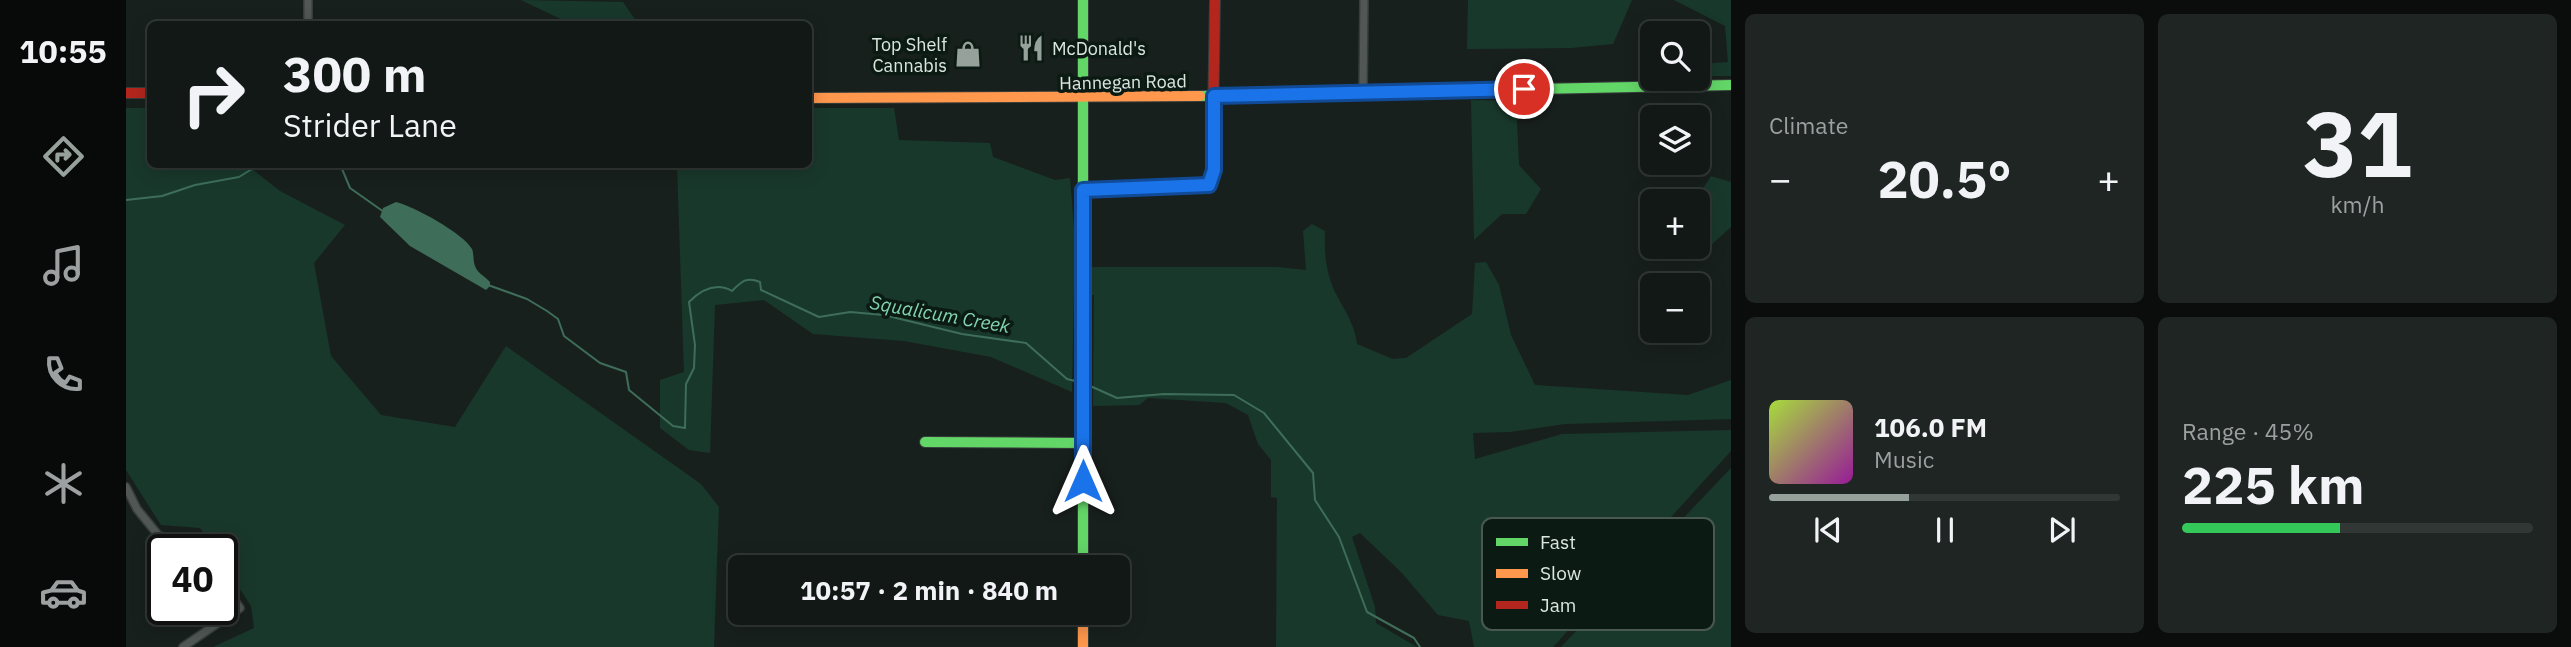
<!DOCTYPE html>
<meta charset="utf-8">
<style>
:root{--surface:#121816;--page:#1f2523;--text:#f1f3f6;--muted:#9ca0a1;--line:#313735;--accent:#97a19c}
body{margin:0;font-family:"IBM Plex Sans",sans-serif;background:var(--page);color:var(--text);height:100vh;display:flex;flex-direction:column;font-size:26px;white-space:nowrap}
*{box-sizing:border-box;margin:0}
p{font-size:23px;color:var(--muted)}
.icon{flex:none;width:38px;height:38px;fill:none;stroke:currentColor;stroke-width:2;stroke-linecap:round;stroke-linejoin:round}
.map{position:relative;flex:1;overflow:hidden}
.sheet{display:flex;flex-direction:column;gap:14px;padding:14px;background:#0a0d0c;width:840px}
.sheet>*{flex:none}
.guide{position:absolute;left:21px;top:21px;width:665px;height:147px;border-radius:10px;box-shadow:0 4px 18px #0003,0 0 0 2px var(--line);background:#121816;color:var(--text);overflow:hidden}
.buttons{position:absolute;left:1514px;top:21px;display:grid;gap:14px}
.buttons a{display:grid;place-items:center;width:70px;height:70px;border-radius:10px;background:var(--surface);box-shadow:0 4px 18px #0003,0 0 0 2px var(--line);font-size:35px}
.speed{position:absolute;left:21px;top:534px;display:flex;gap:14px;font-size:35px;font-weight:700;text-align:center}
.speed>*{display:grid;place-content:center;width:91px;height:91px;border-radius:50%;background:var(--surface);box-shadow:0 4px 18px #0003,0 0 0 2px var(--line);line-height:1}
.speed .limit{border:4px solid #111;border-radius:10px;background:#fff;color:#111}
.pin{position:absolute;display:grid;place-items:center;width:60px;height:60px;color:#fff;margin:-30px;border:4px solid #fff;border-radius:50%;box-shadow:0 2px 7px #0007}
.me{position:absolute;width:77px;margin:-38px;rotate:0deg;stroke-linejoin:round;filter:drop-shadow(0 0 5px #0008)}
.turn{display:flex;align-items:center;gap:24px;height:147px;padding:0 21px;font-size:32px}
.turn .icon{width:91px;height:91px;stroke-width:2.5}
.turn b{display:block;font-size:49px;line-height:60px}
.big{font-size:52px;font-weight:700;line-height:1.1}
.sheet .widget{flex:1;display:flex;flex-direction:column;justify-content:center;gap:10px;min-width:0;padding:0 24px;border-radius:10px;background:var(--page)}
.sheet .dial{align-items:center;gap:0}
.dial b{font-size:91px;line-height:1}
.song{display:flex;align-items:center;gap:21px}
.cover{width:84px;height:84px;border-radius:10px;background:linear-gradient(135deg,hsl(80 70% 55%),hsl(300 70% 35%))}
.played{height:7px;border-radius:4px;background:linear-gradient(90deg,var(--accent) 40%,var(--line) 40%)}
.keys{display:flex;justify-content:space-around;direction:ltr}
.heat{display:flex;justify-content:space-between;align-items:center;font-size:38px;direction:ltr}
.charge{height:10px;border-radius:5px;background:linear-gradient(90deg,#34c759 45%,var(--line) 0)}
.sheet .tiles{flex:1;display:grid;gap:14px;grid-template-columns:repeat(2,1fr)}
.trip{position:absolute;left:602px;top:555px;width:402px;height:70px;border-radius:10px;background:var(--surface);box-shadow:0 4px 18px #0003,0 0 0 2px var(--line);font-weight:700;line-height:70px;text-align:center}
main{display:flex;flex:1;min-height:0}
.dock{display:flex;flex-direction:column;width:126px;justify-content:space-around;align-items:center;background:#070a09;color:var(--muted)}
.dock .icon{width:49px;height:49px}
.dock .current{color:var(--accent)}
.dock b{font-size:32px;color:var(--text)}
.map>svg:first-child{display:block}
</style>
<main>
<nav class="dock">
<b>10:55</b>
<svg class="icon current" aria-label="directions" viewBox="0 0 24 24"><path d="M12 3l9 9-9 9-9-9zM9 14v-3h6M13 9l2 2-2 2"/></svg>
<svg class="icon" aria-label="music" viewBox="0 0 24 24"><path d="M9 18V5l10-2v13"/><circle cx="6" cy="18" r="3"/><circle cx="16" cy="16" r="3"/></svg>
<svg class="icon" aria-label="phone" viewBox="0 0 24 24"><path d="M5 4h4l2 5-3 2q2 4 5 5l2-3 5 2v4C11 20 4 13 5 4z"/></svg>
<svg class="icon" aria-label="climate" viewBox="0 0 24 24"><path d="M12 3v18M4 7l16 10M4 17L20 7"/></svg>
<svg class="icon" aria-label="car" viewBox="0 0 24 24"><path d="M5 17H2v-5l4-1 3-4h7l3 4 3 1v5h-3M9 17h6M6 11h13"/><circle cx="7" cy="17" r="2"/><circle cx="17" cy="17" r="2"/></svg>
</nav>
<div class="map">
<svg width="1605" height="647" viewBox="0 0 1605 647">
<rect width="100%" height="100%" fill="#18201d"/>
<g fill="#19382c">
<polygon points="395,0 497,2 512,24 445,24"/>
<polygon points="1342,0 1506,0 1487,44 1445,48 1341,49"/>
<polygon points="1548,0 1605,0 1605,76 1572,76 1572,64 1602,62 1599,26"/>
<polygon points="1345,100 1390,101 1393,165 1415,189 1400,214 1376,214 1348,240"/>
<polygon points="0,108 24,108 24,164 121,165 154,191 219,225 188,263 205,356 255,415 329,427 380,346 575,484 593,507 588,647 87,647 128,628 125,606 96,562 96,550 88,549 74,528 35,525 0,470"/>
<polygon points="683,108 768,108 773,140 864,143 867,157 929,180 944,178 949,241 946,392 865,357 778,341 687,334 638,300 589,305 584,453 563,450 534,428 534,380 558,372 551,165 682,164"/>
<polygon points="1585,176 1605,182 1605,227 1585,245 1572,238 1569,201"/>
<path d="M1186 224 1199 231C1198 253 1200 273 1209 292 1218 310 1229 324 1231 344L1267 359 1280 358 1346 314 1349 263 1360 262 1373 285 1385 335 1409 385 1562 395 1605 380V419L1439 424 1384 432 1347 433 1349 459 1436 434 1605 430V451L1427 647H1348L1343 621 1312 615 1275 572 1234 533 1226 537 1249 607 1250 623 1291 647H1150L1151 498 1145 497V460L1132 444 1122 415 1100 403 1022 398 1013 405 967 406 968 295H961L962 267H1151L1180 270 1177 231Z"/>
<polygon points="1605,468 1605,647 1435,647"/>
</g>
<path fill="#3e6e59" d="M270 202C287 206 337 233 346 249 348 254 347 261 349 266 352 274 358 275 364 282V286L360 290 284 246 254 217 257 208Z"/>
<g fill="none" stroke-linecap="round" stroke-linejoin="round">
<g stroke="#3e6e59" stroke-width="2">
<polyline points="214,164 224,188 258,212"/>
<polyline points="0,200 36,196 69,185 113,177 134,164"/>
<path d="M362 285 401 299 421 311 432 319 438 336 474 363 500 372 503 390 547 426 559 428 560 384 568 368 569 345 563 302C576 289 590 282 606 291 615 282 620 276 634 282L635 290 693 317 724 312 758 315 836 334 900 343 941 379 953 382"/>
<polyline points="962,385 991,398 1038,394 1108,395 1138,413 1187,473 1189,500 1213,537 1241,612 1288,638 1294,647"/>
</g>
<g stroke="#373d3b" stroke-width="10">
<g id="street">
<polyline points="182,24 182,0"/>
<polyline points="1237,93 1238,0"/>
<polyline points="0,487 11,509 33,536 67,543 72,550"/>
<polyline points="57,647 114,608 96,583"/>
</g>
</g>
<g stroke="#373d3b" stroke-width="12">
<g id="fast">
<polyline points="957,0 957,567"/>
<polyline points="1074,96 1605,85"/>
<polyline points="799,442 957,443"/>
</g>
</g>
<g stroke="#373d3b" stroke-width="12">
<g id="slow">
<polyline points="682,98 1074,96"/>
<polyline points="957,612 957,647"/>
</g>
</g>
<g stroke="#373d3b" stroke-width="12">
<g id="jam">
<polyline points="0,93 24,93"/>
<polyline points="957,190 1079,187 1086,182 1089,0"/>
</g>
</g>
<use href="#street" stroke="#505754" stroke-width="7"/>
<use href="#fast" stroke="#63d668" stroke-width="10"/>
<use href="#slow" stroke="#ff974d" stroke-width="10"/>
<use href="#jam" stroke="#b3261e" stroke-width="10"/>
</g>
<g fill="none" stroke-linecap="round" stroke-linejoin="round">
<g stroke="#114b97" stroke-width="18">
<polyline id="route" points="957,481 957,190 1083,185 1088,170 1088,96 1398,89"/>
</g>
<use href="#route" stroke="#1a73e8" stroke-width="12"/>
</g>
<defs>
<g id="restaurant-bare" transform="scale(2.1)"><path d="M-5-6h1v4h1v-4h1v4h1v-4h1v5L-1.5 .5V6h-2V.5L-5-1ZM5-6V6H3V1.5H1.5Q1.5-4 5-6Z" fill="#97a19c" stroke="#0b1b14" stroke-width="2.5" paint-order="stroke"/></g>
<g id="shop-bare" transform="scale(2.1)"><path d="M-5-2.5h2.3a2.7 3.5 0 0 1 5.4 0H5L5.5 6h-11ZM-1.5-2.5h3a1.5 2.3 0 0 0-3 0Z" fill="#97a19c" stroke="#0b1b14" stroke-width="2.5" paint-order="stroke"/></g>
</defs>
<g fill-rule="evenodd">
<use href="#restaurant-bare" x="905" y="48"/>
<use href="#shop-bare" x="842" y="54"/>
</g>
<g text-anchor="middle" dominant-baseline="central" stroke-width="7" stroke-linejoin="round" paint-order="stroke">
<g font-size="18" fill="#dce6e1" stroke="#0b1b14" text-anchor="end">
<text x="821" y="44">Top Shelf<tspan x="821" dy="21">Cannabis</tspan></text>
<text x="926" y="48" text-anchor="start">McDonald's</text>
</g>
<g font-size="18" fill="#dce6e1" stroke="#0b1b14">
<text transform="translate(997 82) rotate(-1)">Hannegan Road</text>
</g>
<g font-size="19" font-style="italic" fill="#83d5b1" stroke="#0b1b14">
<text transform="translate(814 314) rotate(10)">Squalicum Creek</text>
</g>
</g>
<rect x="1356" y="518" width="232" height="112" rx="10" fill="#0b1b14" stroke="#4a5852" stroke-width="2"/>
<rect x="1370" y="538" width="32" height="8" fill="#63d668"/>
<rect x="1370" y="569" width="32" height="9" fill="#ff974d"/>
<rect x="1370" y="601" width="32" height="8" fill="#b3261e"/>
<g font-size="19" fill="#dce6e1">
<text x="1414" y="549">Fast</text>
<text x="1414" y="580">Slow</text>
<text x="1414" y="612">Jam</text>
</g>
</svg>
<div class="buttons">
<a><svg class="icon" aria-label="search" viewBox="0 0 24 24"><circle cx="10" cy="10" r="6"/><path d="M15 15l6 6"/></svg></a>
<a><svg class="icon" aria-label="layers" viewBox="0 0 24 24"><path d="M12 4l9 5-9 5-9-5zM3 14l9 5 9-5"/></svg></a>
<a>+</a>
<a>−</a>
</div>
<div class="speed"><div class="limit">40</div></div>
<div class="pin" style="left:1398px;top:89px;background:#d93025"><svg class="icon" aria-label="arrive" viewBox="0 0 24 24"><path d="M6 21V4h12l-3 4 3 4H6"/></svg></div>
<svg class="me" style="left:957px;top:481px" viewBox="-20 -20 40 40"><path d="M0-17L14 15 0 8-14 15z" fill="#1a73e8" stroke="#fff" stroke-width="4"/></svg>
<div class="trip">10:57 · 2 min · 840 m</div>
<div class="guide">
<div class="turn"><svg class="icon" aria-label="right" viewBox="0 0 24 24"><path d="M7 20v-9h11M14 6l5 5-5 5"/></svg><div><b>300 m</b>Strider Lane</div></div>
</div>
</div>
<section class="sheet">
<div class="tiles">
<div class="widget"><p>Climate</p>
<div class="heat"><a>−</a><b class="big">20.5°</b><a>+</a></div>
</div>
<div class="widget dial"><b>31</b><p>km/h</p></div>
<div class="widget">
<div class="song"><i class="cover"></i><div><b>106.0 FM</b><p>Music</p></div></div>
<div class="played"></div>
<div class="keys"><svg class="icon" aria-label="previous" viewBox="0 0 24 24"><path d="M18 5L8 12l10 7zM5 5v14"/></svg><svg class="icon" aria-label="pause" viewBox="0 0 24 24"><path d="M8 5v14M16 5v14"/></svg><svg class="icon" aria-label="next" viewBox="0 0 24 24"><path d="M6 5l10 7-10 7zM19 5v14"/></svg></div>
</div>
<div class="widget"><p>Range · 45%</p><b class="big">225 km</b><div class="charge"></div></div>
</div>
</section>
</main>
